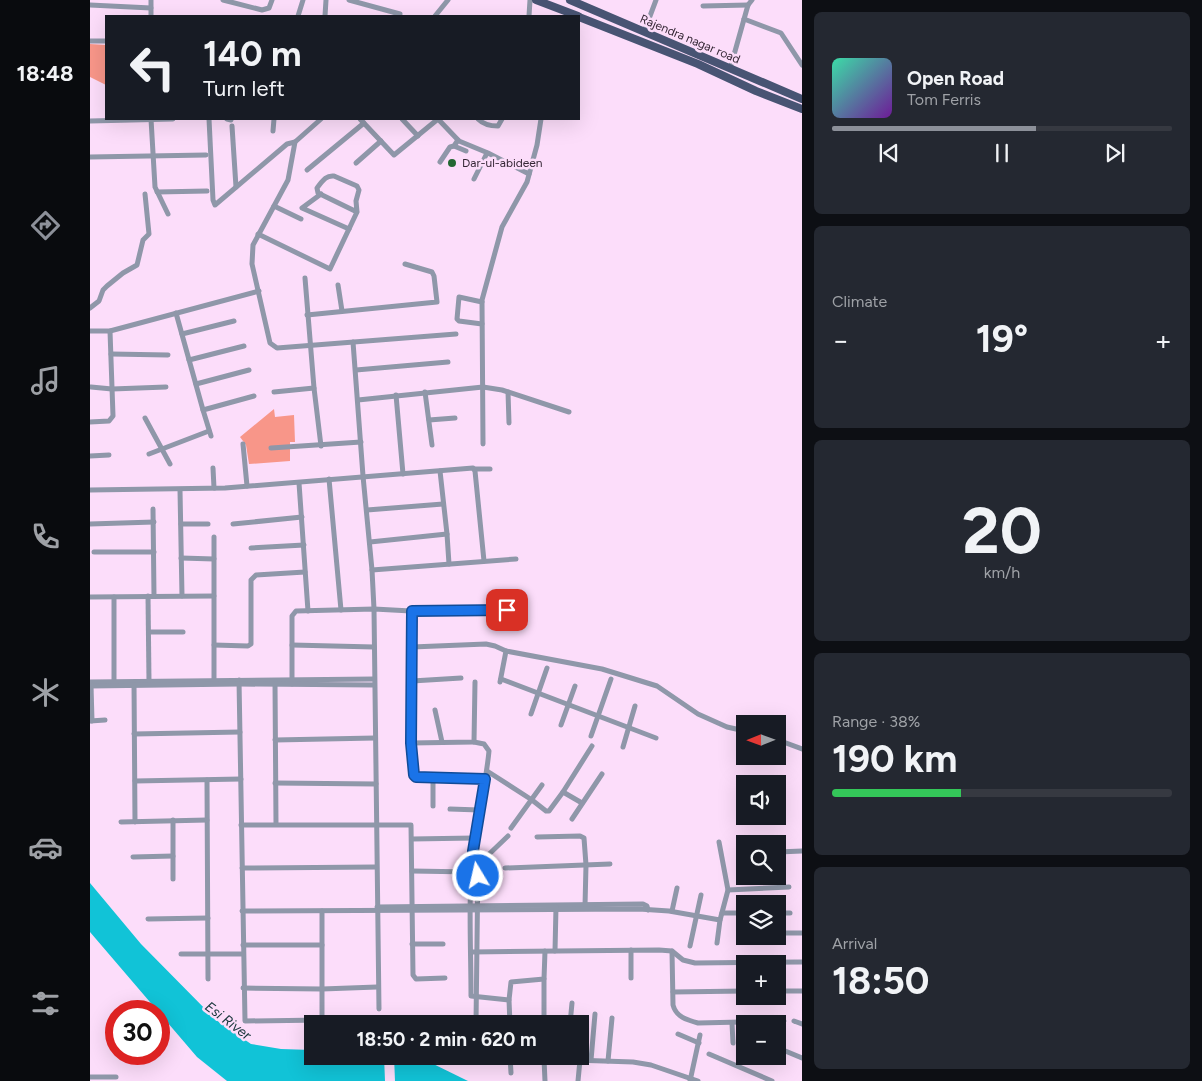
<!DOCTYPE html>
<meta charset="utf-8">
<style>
:root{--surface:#171b24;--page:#242831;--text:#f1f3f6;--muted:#9ea1a6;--line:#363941;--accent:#8c9099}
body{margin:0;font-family:Figtree,sans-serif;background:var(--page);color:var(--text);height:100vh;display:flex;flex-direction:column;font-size:19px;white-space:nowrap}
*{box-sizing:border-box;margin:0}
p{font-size:16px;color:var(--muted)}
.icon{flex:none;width:28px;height:28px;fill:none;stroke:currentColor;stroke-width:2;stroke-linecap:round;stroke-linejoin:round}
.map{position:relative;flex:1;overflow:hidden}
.sheet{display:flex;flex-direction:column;gap:12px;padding:12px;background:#0d0f14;width:400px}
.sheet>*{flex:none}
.top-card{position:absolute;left:15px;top:15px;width:475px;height:105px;border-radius:0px;box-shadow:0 5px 20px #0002;background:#171b24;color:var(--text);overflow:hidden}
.needle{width:32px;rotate:269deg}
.controls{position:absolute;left:646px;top:715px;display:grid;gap:10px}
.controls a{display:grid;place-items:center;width:50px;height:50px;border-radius:0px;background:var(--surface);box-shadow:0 5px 20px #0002;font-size:25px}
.speed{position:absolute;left:15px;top:1000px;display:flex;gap:10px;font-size:25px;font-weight:700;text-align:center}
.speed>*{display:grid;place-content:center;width:65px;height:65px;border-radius:50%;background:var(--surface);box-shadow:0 5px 20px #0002;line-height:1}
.speed .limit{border:8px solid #d22;background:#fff;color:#111}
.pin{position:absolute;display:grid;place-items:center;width:42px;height:42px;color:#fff;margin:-21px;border-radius:10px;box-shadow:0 2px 8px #0006}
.me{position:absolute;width:55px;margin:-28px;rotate:351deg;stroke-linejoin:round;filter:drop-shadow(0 0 4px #0008)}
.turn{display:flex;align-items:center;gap:18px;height:105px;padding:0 15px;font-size:22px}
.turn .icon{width:65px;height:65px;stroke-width:2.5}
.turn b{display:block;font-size:35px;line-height:42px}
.big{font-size:38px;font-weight:700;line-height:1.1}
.sheet .widget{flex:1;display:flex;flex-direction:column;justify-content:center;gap:8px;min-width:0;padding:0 18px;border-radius:8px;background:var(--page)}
.sheet .dial{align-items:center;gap:0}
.dial b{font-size:65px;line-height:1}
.song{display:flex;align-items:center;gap:15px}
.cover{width:60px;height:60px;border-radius:8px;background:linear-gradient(135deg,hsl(160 70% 55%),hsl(280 70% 35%))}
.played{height:5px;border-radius:2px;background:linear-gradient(90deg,var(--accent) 60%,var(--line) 60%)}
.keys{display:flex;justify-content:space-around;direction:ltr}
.heat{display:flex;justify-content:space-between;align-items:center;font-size:28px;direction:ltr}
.charge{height:8px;border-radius:4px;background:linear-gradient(90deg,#34c759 38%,var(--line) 0)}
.trip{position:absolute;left:214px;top:1015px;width:285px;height:50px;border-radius:0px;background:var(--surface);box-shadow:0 5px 20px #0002;font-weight:700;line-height:50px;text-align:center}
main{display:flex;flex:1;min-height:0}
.tab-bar{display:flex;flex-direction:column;width:90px;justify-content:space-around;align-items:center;background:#090b0e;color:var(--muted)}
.tab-bar .icon{width:35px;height:35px}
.tab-bar .active{color:var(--accent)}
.tab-bar b{font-size:22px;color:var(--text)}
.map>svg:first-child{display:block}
</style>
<main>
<nav class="tab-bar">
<b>18:48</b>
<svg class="icon active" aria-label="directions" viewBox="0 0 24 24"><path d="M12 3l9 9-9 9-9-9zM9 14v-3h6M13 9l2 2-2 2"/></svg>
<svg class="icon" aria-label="music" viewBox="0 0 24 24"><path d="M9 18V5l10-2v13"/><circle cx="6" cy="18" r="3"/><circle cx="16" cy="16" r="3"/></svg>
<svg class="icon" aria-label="phone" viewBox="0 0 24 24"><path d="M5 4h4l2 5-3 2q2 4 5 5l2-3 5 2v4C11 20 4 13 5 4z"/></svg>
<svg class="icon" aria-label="climate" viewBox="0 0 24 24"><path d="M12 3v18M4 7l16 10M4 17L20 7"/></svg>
<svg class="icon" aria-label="car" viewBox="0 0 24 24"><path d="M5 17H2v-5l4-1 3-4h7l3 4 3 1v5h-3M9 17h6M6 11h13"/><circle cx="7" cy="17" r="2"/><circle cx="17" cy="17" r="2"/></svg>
<svg class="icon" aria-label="filters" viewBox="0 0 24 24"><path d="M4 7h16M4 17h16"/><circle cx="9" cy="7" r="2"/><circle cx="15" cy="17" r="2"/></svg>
</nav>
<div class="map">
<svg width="712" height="1081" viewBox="0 0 712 1081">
<rect width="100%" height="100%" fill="#fcddfa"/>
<g fill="#f89689">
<polygon points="0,44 16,45 16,85 0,77"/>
<polygon points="184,409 185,417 204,415 205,442 200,442 200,461 159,464 156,445 150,437"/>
</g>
<g fill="#11c3d7">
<polygon points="0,883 51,944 126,1020 161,1044 191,1049 222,1050 222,1056 294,1056 295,1081 137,1081 107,1057 0,932"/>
<polygon points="304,1056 327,1056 378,1081 305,1081"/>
</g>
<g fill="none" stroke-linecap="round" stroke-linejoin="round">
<g stroke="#8f97a9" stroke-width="5">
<polyline points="61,0 61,16"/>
<polyline points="133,0 172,10 179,8 182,0"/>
<polyline points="259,0 310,14"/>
<polyline points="0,5 61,8"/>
<polyline points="613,6 658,5"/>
<polyline points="208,16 213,0"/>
<polyline points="235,16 236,0"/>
<polyline points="345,16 358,0"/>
<polyline points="439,16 440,0"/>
<polyline points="654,19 691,33 712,65"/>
<polyline points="554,32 566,0"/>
<polyline points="0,41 16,41"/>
<polyline points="640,69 658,5 662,0"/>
<polyline points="61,119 65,187 78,214"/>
<polyline points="119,119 123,200 125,205 197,144 205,142"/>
<polyline points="137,119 141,120"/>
<polyline points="231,119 205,142 198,180 163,245 162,264 180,343 187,348 366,334"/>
<polyline points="270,119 304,155 348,119"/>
<polyline points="312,119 328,136"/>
<polyline points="348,119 369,141 398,153 439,174"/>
<path d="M388 119C393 124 401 126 408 126L412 119"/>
<polyline points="0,121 83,119"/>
<polyline points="142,126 146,187"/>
<polyline points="183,131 184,119"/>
<polyline points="364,146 376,151"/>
<polyline points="0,157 116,155"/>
<polyline points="350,162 360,147 364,146 368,140"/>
<polyline points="266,163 291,141"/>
<polyline points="217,170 274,123"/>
<polyline points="384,179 397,153"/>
<polyline points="67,192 117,191"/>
<polyline points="231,194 212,208 259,229"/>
<polyline points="184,206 211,219"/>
<path d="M168 234 240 269 267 212 266 201 269 190 267 186 244 176C235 175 232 182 227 188L228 193 267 212"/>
<polyline points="215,278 224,388"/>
<polyline points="248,285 252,311"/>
<polyline points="392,302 369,297 367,319 369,321 392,324"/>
<polyline points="0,308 9,301 13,290 17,286 33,273 47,265 53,240 59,234 55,194"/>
<polyline points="86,313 113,410 164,396"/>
<polyline points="217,315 347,302 344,276 342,272 315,264"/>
<polyline points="0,331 20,331 169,291"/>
<polyline points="92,334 144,321"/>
<polyline points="263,342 273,476 282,570 284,609 289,1009"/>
<polyline points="21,354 78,355"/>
<polyline points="99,360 154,346"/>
<polyline points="266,370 358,362"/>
<polyline points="106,384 159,370"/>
<polyline points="1,387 22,389 76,387"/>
<polyline points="184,392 224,388 231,446"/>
<polyline points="335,392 342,445"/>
<polyline points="418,392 419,423"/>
<polyline points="306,395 313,474"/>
<polyline points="268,400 393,387 412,390 479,412"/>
<polyline points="113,410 121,436"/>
<polyline points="55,418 80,464"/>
<polyline points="339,420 365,418"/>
<polyline points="0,422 19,421 23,416 20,331"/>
<polyline points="153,444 157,486"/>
<polyline points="393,444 392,300 412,227 437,182 447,145 451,119"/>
<polyline points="181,448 271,442"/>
<polyline points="59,454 119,431"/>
<polyline points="0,456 19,455"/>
<polyline points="123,468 124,488"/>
<polyline points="385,469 400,469"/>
<polyline points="350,471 357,534 359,564"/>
<polyline points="239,479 251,610"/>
<polyline points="209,483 218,611"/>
<polyline points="0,490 135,488 383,468 385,471 394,561"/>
<polyline points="90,490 92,596"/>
<polyline points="63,509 64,596"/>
<polyline points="277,510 353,504"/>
<polyline points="0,524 64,522"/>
<polyline points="91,524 118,524"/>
<polyline points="143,524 212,517"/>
<polyline points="124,537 124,680"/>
<polyline points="280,542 357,534"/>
<polyline points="161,548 214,545"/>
<polyline points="4,552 64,552"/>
<polyline points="91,558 124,559"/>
<polyline points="282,570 426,559"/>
<polyline points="58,596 59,681"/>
<polyline points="0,597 124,596"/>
<polyline points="321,611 322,647 396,644 405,646 416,651"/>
<polyline points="59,632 93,632"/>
<polyline points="124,645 158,646 161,644 161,580 166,575 215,572"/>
<polyline points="202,645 284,647"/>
<polyline points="322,647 321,743 324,776 395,779"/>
<polyline points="411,679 566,738"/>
<polyline points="149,680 155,1021 232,1020 232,911"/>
<polyline points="24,681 24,597"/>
<polyline points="322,681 371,678"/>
<polyline points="0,682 284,679"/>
<polyline points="44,682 45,822"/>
<polyline points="185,682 186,824"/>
<polyline points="410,682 416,651 512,669 567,686 608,714 637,727 655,731"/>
<polyline points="202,684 202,616 206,611 284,609 321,611 417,610"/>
<polyline points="1,685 2,721"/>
<polyline points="0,686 149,684 284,685"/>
<polyline points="345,710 352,742"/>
<polyline points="441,714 457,668"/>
<polyline points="0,721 15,720"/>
<polyline points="471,725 485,686"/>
<polyline points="44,734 150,732"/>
<polyline points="501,736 521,679"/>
<polyline points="185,740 285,738"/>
<polyline points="688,740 712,749"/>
<path d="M384 742 394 744 399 751C396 784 387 816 383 850 378 898 381 948 381 996L419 1000 421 982 454 979 455 951"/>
<polyline points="321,743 384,742 385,682"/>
<polyline points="533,747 545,706"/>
<polyline points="397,771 442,800 456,811 459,811 473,792 502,746"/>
<polyline points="117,780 118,979"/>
<polyline points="45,781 151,779"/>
<polyline points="185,783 286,784"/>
<polyline points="473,792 492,803"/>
<polyline points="343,806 343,778"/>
<polyline points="360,809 389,810"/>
<polyline points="482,819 512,774"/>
<polyline points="83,820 83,879"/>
<polyline points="31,822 117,820"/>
<polyline points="151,825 321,825 323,975 326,979 355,978"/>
<polyline points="421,828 452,785"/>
<polyline points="447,837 490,836 494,838 496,865 495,906"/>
<polyline points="322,839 384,838"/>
<polyline points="383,851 388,861 386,1024"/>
<polyline points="688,852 712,851"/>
<polyline points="387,855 394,859 418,836"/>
<polyline points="43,857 83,856"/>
<polyline points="152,868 286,867"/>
<polyline points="415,868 520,864"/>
<polyline points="322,871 381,872"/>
<polyline points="638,890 699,887"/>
<polyline points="287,907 553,904 557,906 558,910"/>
<polyline points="152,911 549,909 579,911 630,920 638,890 629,842"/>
<polyline points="582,911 587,888"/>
<polyline points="632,913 655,913"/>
<polyline points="688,913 700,913"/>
<polyline points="58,919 118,918"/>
<polyline points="688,933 712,933"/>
<polyline points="627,943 630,920"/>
<polyline points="322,944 353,944"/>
<polyline points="153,945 232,945"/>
<polyline points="600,946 611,895"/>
<polyline points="541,950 541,978"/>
<polyline points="465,951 466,907"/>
<path d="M582 951 583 1005C586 1017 597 1020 608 1023L694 1021"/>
<polyline points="381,952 569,950 582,951 593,960 605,963 712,962"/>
<polyline points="91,954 153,954"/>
<polyline points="454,979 454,1024"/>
<polyline points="153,988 232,989 287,987"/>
<polyline points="688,991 712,991"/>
<polyline points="583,992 655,991"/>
<polyline points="419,1000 420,1024"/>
<polyline points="704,1021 712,1024"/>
<polyline points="642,1023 643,1043"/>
<polyline points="480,1024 482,1003"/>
<polyline points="588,1034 609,1043"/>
<polyline points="688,1048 712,1058"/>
<polyline points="619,1054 682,1081"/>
<polyline points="386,1056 386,1058"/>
<polyline points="420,1056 421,1073"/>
<polyline points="454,1056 454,1059 543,1062 561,1065 608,1081"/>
<polyline points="454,1059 455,1081"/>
<polyline points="501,1060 505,1014"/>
<polyline points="518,1061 522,1018"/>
<polyline points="0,1077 26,1077"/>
<polyline points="488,1081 490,1060"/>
<polyline points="600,1081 610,1035"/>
</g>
<g stroke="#485473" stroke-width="8">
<polyline points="446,0 488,16"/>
<polyline points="480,0 712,99"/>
<polyline points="489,17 608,64 666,91 712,109"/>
</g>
</g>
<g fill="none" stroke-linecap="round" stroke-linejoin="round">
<g stroke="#114b97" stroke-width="12">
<polyline id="route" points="388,876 388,861 383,851 395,779 326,777 324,775 321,743 322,611 417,610"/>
</g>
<use href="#route" stroke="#1a73e8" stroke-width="9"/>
</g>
<circle fill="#236732" stroke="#fcddfa" stroke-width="2" cx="362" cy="163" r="5"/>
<g text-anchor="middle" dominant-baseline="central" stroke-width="5" stroke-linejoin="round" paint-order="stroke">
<g font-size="12" fill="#352735" stroke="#fcddfa">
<text transform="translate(600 39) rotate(23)">Rajendra nagar road</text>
</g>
<g font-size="12" fill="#352735" stroke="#fcddfa" text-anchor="start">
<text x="372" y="163">Dar-ul-abideen</text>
</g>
<g font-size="14" font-style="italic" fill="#153439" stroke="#fcddfa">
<text transform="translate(138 1021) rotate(37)">Esi River</text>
</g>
</g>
</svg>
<div class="controls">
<a><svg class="needle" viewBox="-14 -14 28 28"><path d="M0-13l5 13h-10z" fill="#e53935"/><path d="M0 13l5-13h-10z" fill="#9ea1a6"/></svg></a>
<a><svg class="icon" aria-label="sound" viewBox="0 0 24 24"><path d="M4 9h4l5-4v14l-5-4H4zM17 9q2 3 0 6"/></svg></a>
<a><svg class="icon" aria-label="search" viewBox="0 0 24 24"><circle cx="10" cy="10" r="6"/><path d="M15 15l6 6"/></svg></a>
<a><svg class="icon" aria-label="layers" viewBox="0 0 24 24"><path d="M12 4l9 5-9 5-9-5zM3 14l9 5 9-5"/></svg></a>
<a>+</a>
<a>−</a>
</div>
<div class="speed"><div class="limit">30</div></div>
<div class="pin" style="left:417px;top:610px;background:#d93025"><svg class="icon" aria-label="arrive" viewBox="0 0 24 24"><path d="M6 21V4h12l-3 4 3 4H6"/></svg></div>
<svg class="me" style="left:388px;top:876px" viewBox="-20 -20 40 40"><circle r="17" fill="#1a73e8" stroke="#fff" stroke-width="3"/><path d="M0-11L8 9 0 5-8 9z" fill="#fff"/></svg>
<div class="trip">18:50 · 2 min · 620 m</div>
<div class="top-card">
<div class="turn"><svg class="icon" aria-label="left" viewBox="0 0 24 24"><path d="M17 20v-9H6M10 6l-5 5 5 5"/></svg><div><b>140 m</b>Turn left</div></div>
</div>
</div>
<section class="sheet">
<div class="widget">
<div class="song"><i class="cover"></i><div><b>Open Road</b><p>Tom Ferris</p></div></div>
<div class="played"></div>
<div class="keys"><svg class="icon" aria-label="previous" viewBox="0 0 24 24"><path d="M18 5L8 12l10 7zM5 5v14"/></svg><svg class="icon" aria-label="pause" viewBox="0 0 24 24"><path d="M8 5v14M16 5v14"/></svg><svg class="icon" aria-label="next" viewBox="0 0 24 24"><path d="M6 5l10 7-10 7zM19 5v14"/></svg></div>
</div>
<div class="widget"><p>Climate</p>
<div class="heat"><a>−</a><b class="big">19°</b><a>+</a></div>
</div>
<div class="widget dial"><b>20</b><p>km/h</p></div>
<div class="widget"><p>Range · 38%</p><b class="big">190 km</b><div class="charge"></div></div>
<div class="widget"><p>Arrival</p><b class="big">18:50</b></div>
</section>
</main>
